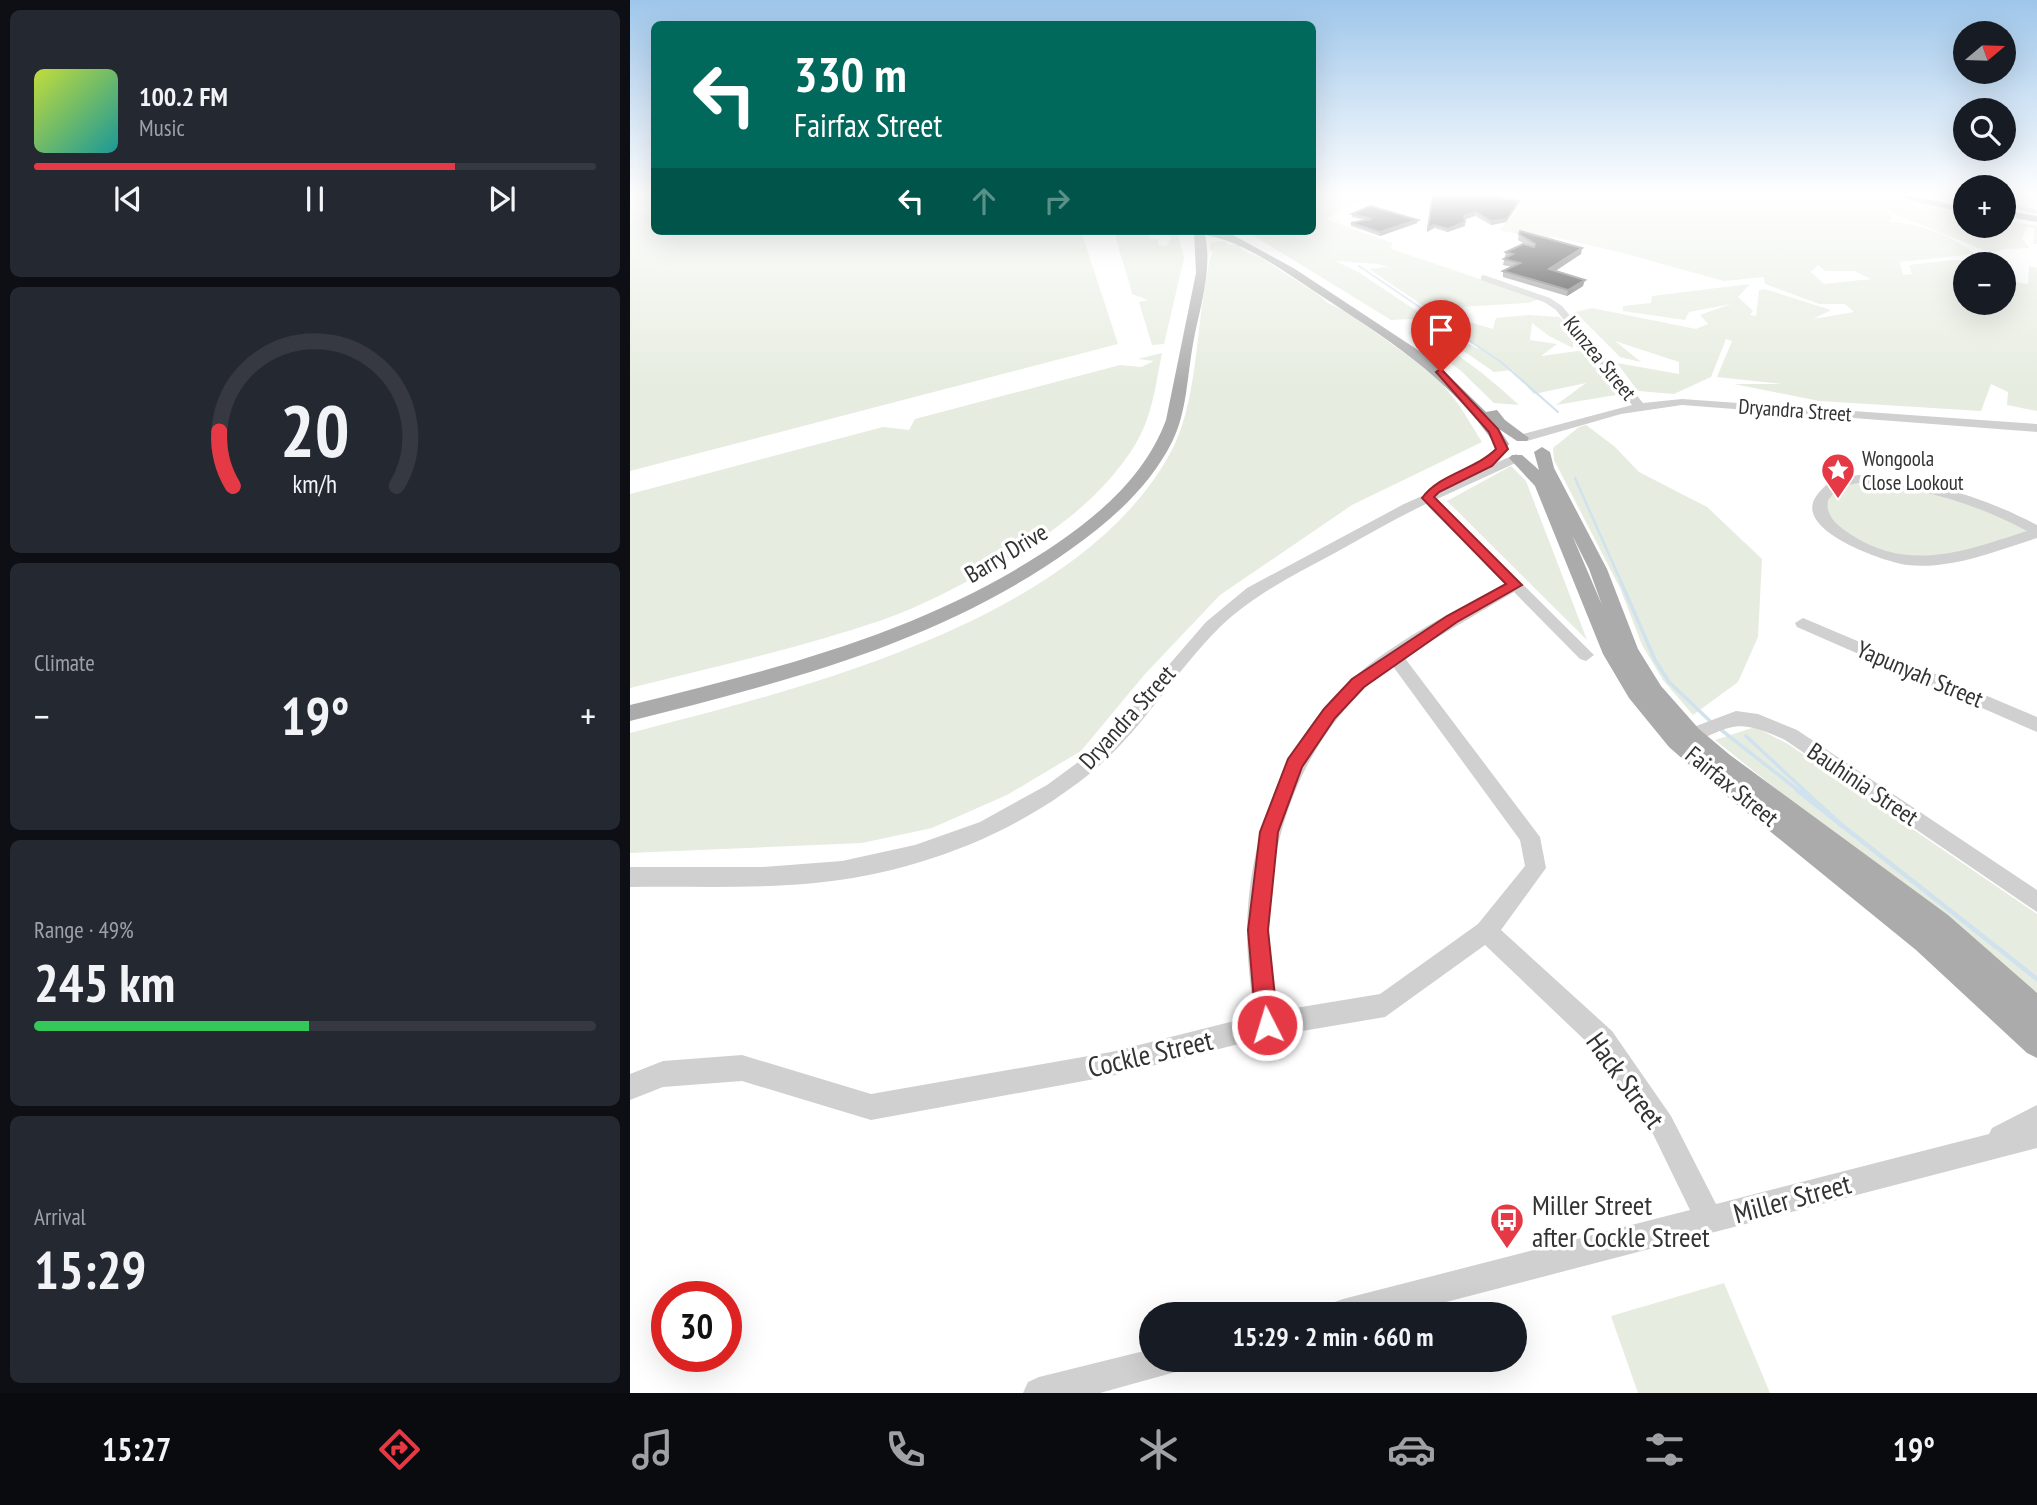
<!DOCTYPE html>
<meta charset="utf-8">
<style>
:root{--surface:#171b24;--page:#242831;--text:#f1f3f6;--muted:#9ea1a6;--line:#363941;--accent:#e63946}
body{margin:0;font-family:"PT Sans Narrow",sans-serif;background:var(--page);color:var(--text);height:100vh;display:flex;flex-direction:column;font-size:26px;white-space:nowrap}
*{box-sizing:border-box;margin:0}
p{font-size:23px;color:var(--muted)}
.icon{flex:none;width:38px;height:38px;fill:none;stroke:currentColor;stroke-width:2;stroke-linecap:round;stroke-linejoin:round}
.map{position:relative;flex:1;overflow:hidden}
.sheet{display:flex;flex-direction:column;gap:10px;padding:10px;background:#0d0f14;width:630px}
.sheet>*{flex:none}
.top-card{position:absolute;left:21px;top:21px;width:665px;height:214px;border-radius:10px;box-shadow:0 7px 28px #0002;background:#00695c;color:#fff;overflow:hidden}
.needle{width:46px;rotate:71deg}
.tools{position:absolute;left:1323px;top:21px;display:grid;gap:14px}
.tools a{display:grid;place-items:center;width:63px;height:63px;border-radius:50%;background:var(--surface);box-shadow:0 7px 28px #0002;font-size:35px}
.speed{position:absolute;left:21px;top:1281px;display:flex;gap:14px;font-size:35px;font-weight:700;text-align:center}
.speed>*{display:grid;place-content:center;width:91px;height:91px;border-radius:50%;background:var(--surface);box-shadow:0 7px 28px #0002;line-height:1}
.speed .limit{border:10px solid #d22;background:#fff;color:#111}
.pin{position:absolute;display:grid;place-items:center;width:60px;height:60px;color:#fff;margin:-72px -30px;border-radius:50% 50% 50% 0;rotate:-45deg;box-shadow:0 0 7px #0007}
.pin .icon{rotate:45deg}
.me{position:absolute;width:77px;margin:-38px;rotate:355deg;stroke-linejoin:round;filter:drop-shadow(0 0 5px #0008)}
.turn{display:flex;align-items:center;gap:24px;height:147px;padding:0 28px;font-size:32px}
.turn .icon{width:91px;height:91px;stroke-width:2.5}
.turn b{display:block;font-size:49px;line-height:60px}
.lanes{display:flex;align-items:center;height:66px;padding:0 28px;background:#0003;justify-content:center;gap:35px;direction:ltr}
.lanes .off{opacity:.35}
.big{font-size:52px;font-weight:800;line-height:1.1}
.sheet .card{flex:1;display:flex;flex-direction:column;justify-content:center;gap:10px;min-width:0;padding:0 24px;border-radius:10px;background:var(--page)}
.sheet .dial{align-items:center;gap:0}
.dial svg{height:182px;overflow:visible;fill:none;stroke:var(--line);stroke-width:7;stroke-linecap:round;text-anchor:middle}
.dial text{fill:var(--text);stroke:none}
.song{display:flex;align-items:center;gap:21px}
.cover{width:84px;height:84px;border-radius:10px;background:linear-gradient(135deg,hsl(70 70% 55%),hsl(180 70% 35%))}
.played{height:7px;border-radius:4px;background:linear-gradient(90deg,var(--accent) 75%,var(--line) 75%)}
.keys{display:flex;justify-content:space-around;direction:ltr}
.heat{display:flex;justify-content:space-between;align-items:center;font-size:38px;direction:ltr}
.charge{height:10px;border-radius:5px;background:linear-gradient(90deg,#34c759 49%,var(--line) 0)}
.trip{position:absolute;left:509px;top:1302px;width:388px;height:70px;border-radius:35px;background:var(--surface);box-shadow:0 7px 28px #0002;font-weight:800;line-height:70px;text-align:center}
.menu{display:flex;height:112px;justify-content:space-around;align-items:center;background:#090b0e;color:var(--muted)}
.menu .icon{width:49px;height:49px}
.menu .active{color:var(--accent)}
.menu b{font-size:32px;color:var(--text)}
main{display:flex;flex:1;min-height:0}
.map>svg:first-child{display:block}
</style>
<main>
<section class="sheet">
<div class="card">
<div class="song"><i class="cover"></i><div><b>100.2 FM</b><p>Music</p></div></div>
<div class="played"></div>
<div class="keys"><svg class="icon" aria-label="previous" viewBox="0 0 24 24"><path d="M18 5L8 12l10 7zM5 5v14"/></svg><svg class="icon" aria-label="pause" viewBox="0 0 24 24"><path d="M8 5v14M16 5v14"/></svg><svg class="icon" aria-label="next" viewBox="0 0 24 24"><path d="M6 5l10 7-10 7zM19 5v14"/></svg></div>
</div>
<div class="card dial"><svg viewBox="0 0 100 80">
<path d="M14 69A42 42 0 1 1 86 69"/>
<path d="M14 69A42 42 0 0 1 8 45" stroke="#e63946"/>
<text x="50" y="56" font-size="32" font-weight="700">20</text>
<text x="50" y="72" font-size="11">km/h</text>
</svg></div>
<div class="card"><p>Climate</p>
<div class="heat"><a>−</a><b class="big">19°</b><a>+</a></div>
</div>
<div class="card"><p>Range · 49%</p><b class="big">245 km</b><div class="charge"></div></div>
<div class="card"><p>Arrival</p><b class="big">15:29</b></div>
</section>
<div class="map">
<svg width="1407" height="1393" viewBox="0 0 1407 1393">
<rect width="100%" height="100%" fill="#fff"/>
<g fill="#e6ecdf" fill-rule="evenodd">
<polygon points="0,194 24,194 24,231 451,231 488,344 0,471"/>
<polygon points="683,194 768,194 749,200 725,202 697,219 762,243 761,249 909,299 898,303 798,309 739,269 758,267 748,264 706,261 730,273 797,318 761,320 616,231 682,231"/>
<path d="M863 194H1212L1262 215 1259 222C1288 222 1322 236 1345 254L1270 262 1273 275 1282 274 1279 265 1323 260 1339 261 1351 256 1359 258 1355 264 1375 263 1387 282 1398 284 1399 266 1407 268V411L1377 405 1378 392 1361 384 1351 411 1189 401 1104 384H1153L1087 377 1102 341 1096 339 1081 377 1044 394 1008 391 987 363 1049 374V362L985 341 1011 362 990 357 945 312 962 308 1066 329 1078 324 1070 315 1101 304 1059 312 1055 320 993 311V306L1021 303 1022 296 1120 284 1108 297 1123 311 1120 315 1126 316 1129 290 1135 289 1201 310 1183 319 1224 312 1215 304H1189L1135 284 1134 277 1094 281 989 252 924 237 909 239 869 230 892 206ZM1335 264H1374V303H1335ZM1188 265 1195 271H1224L1241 279 1194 284 1181 272Z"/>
<polygon points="1215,194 1249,194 1335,212 1335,226 1374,226 1374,220 1407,226 1407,244 1403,244 1405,228 1397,227 1392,238 1399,248 1375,249 1361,253"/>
<path d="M537 231H547L554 258 534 344 522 345 509 302 518 300 502 294C497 272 489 254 485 232H517L521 239H528V245L536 246 541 238Z"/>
<path d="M594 241 599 245H608L612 250 631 258 686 293 698 303 717 312 805 375 829 405 852 442 722 505 590 595 515 674 451 751 377 795 302 828 232 843 0 853V733C174 688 454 620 543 448 565 404 566 342 574 293 577 280 577 264 583 252L579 248 581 242Z"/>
<polygon points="899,315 930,317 941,331 931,330 943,338 943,348 919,336 902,323 900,340 927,344 911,356 955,350 986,395 926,405 956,383 904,394 882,370 864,372 803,330 804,325 850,350 820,324 828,319 863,329 866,318"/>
<path d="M778 332C811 336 864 382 889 405L864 403 830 370Z"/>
<path d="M532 353C526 383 522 418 505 445 472 498 421 535 367 565 329 586 292 606 252 620 170 648 84 667 0 688V494L253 427 279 430 285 419 490 365 511 367 524 361 508 359Z"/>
<polygon points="956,425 984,446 1009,472 1077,507 1132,559 1128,637 1108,682 1063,715 1033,680 1012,645 990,588 924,460 923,448 949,427"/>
<polygon points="881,466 896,481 957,640 817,501"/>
<polygon points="1252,478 1375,515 1407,531 1323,559 1258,556 1200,526 1191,499 1201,488"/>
<polygon points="1125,727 1158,744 1407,914 1407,998 1085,740"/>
<polygon points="1094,1283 1140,1393 1008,1393 981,1316"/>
</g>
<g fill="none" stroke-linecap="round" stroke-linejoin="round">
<polyline stroke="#cfe2ee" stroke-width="2" points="729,266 871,362 928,412"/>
<polyline stroke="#cfe2ee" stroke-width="2.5" points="945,478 992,584"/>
<g stroke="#cfe2ee" stroke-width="3.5">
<polyline points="991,582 1025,660 1039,682 1081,722"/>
<polyline points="1090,729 1169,791"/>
<polyline points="1116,736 1175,791"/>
</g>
<g stroke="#cfe2ee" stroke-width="4.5">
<polyline points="1167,790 1407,979"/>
<polyline points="1173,790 1211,825"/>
</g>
<g fill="#d0d0d0" fill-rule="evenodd">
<polygon points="1374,202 1407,210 1407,214 1374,206"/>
<polygon points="854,275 920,298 932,306 1013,403 1052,399 1407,424 1407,432 1052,405 991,414 897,441 889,441 889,435 1002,405 926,310 914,302 851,280 851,276"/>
<path d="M886 454 892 458 890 461 807 499 964 655 956 661 950 659 884 592 774 657 910 837 916 868 871 930 982 1031 1041 1116 1086 1204 1359 1134 1362 1128 1407 1105V1148L770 1314H698L702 1303 713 1299 1060 1210 1023 1134 964 1049 855 945 755 1017 637 1037 481 1076 241 1120 112 1081 33 1087 0 1100V1074L33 1061 112 1055 241 1094 481 1052 624 1016C621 988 617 960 617 931 618 840 652 741 722 679 767 639 823 612 875 584L796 504C764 519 734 537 703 554 662 576 621 596 588 629 542 675 510 734 458 775 381 837 283 873 185 883 124 889 62 886 0 887V867H133L212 861 285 845 350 822 417 785 447 763 492 719 576 622 617 588 774 504ZM762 665 890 840 895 866 848 924 750 994 647 1011C644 985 639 958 639 931 638 828 678 728 762 665Z"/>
<path d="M1228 475C1290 478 1352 496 1407 525V538C1366 551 1320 570 1277 565 1255 562 1160 530 1187 495 1191 490 1197 483 1202 481 1210 478 1220 477 1228 475ZM1228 483C1287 486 1345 503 1397 531 1335 551 1279 573 1220 534 1207 525 1195 516 1198 500L1209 487Z"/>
<polygon points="1173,618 1407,717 1407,732 1167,627 1165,623"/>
<path d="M1106 711 1128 714 1167 730 1407 890V912L1155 740C1100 714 1102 730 1051 746L1045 744 1042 739 1045 734Z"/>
<polygon points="522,1349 522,1360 553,1360 549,1371 470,1393 393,1393 398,1382 409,1377"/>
</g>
<g fill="#ababab" fill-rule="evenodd">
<path d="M564 231 601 234 665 269 803 360 856 412 867 410 875 420 899 438 897 441H887L869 429 879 444 877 447H867C818 375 755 338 684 291 650 269 615 242 575 235 583 271 569 309 563 344 557 377 557 412 542 442 520 486 481 521 441 549 310 643 154 682 0 721V705C150 668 300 631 429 542 474 511 517 472 536 420L566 273Z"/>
<path d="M912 447 920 452 924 468 977 569 1008 649 1031 686 1069 729 1100 755 1318 915 1407 993V1058L1397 1053 1286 950 1072 776 1039 747 999 698 973 654 905 486 879 458 882 455H892L909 470 904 452ZM942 535 959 569 972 605Z"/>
</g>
<g fill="#9a9a9a" fill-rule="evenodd">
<polygon points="1256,194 1274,194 1335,207 1335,213"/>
<polygon points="1374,210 1407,216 1407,222 1374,216"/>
</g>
</g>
<g fill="#8c8c8c">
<polygon points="803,194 888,204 876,222 861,225 845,216 834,219 835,226 817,232 804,228 797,232"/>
<polygon points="722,214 787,223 750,236 721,226 721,223 734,220 722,217"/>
<polygon points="889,234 951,254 924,271 953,286 937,296 873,277 873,271 882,267 873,265 876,252 895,244 888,240"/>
</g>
<g fill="#5f5f5f">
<polygon points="889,201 888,204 876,222 861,225 861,221"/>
<polygon points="846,212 845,216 833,220 834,216"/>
<polygon points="788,220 787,223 750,236 750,232"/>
<polygon points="835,222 835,226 817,232 818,229"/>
<polygon points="804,225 804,228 797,232 798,228"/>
<polygon points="952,248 951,254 918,276 919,269"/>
<polygon points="955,280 953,286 937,296 938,290"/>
</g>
<g fill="#1a1a1a" stroke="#5f5f5f" stroke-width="2">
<polygon points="803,194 861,194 873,198 889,201 877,219 861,221 846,212 834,216 835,222 818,229 804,225 798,228"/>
<polygon points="740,206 788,220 750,232 721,223 741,219 722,214"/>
<polygon points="890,231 952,248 919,269 955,280 938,290 873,271 890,263 874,259 883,254 876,252 893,244 904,247 905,244 889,234"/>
</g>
<linearGradient id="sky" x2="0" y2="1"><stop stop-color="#9ec6ea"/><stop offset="0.5" stop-color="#fff"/><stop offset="1" stop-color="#fff" stop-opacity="0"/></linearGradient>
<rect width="1407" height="389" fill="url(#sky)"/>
<path fill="#e63946" stroke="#96252e" stroke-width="2" d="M811 369 868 429 878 449 862 466 809 492 804 497 892 585 827 622 734 687 705 718 672 767 648 832 638 930 648 1025 645 1032 637 1036 629 1032 626 1025 618 930 630 832 658 759 694 709 722 679 817 616 876 584 792 498C809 474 845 470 866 449L859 432 806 372Z"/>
<defs>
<g id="sight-pin" transform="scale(1.75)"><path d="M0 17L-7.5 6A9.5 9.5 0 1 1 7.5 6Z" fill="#e63946" stroke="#fff"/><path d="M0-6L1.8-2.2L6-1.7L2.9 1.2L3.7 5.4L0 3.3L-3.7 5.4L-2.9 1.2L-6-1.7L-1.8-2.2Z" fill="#fff"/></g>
<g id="bus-pin" transform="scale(1.75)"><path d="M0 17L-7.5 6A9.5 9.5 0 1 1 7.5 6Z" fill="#e63946" stroke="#fff"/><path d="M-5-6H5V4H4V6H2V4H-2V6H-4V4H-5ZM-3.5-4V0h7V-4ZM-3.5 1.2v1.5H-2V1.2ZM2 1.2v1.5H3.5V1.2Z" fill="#fff"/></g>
</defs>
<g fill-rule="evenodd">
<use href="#sight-pin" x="1208" y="470"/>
<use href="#bus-pin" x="877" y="1220"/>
</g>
<g text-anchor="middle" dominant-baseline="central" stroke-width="7" stroke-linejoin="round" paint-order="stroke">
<g font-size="21" fill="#333" stroke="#fff">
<text transform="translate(970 358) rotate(51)">Kunzea Street</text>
<text transform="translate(1165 410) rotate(4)">Dryandra Street</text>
</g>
<g font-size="21" fill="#333" stroke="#fff" text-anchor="start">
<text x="1232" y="458">Wongoola<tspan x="1232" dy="24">Close Lookout</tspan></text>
</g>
<g font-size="24" fill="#333" stroke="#fff">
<text transform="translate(376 553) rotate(-31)">Barry Drive</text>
<text transform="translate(1290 674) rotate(23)">Yapunyah Street</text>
<text transform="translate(497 717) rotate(-48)">Dryandra Street</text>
<text transform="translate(1233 784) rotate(34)">Bauhinia Street</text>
<text transform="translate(1102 786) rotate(39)">Fairfax Street</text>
</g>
<g font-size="28" fill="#333" stroke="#fff">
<text transform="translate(520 1053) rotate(-13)">Cockle Street</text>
<text transform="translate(996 1080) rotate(54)">Hack Street</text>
<text transform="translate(1162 1198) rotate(-15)">Miller Street</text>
</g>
<g font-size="28" fill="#333" stroke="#fff" text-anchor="start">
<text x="902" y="1204">Miller Street<tspan x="902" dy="32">after Cockle Street</tspan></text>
</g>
</g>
</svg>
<div class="tools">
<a><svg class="needle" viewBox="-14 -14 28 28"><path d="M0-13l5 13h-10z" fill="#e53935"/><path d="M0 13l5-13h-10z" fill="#9ea1a6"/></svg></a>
<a><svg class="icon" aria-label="search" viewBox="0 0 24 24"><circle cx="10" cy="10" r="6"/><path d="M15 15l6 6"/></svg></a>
<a>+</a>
<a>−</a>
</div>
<div class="speed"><div class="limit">30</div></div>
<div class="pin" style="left:811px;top:372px;background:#d93025"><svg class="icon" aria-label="arrive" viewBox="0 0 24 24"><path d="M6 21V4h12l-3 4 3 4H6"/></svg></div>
<svg class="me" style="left:637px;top:1025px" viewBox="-20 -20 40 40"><circle r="17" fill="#e63946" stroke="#fff" stroke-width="3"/><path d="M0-11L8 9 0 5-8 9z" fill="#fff"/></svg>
<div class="trip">15:29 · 2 min · 660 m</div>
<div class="top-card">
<div class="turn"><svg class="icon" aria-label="left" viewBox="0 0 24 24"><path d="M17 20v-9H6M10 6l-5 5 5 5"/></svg><div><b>330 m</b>Fairfax Street</div></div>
<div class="lanes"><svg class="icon" aria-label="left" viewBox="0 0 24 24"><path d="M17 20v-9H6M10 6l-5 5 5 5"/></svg><svg class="icon off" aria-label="ahead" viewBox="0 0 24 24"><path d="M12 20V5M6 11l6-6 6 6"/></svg><svg class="icon off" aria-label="right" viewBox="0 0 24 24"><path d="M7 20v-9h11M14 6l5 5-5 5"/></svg></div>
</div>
</div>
</main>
<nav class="menu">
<b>15:27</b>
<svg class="icon active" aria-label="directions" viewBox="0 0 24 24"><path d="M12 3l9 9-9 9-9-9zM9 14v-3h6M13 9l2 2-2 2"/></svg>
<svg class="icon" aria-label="music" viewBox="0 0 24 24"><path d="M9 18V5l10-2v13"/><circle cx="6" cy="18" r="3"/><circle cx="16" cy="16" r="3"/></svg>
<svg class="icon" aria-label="phone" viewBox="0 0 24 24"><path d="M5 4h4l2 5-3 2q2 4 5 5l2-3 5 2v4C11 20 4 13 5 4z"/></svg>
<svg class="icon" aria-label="climate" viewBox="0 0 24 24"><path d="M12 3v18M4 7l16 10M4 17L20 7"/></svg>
<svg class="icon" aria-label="car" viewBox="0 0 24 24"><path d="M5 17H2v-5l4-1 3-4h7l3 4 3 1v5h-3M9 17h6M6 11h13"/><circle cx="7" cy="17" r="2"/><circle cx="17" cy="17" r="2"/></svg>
<svg class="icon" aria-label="filters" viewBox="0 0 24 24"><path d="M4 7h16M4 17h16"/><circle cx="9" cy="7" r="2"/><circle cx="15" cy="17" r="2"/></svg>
<b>19°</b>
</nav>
